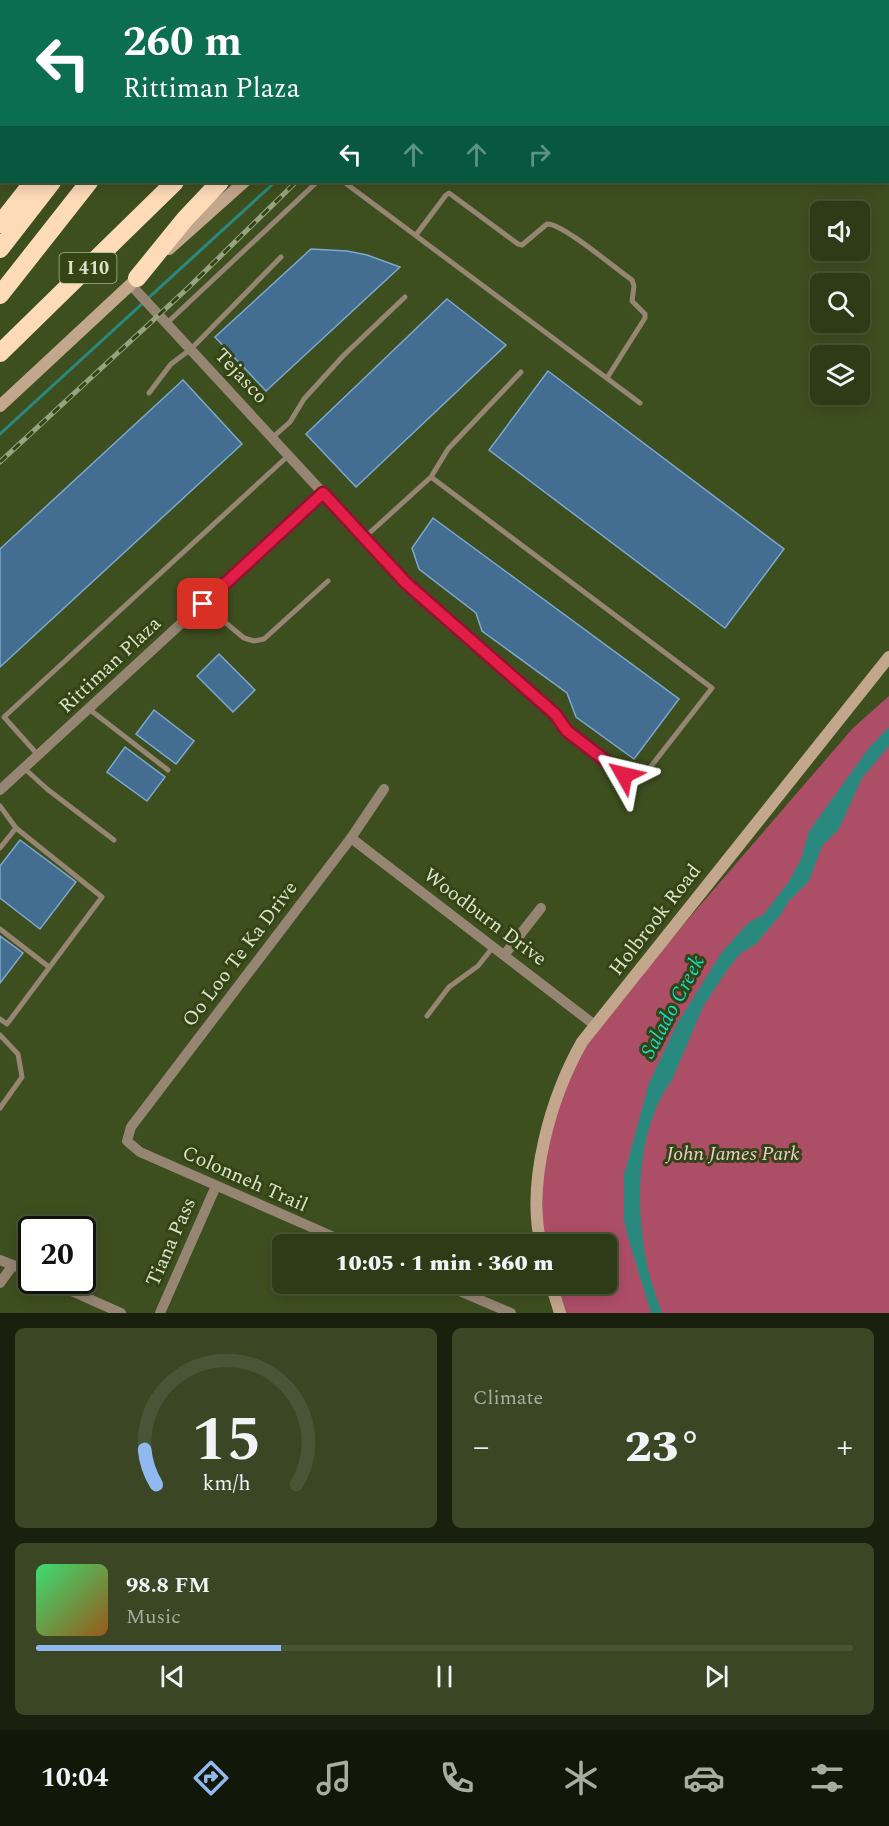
<!DOCTYPE html>
<meta charset="utf-8">
<style>
:root{--surface:#2e3b17;--page:#3a4624;--text:#f1f3f6;--muted:#a7ada1;--line:#495536;--accent:#90b9f0}
body{margin:0;font-family:Spectral,serif;background:var(--page);color:var(--text);height:100vh;display:flex;flex-direction:column;font-size:22px;white-space:nowrap}
*{box-sizing:border-box;margin:0}
p{font-size:20px;color:var(--muted)}
.icon{flex:none;width:33px;height:33px;fill:none;stroke:currentColor;stroke-width:2;stroke-linecap:round;stroke-linejoin:round}
.map{position:relative;height:1313px;overflow:hidden}
.panel{display:flex;flex-direction:column;gap:15px;padding:15px;background:#19200d;flex:1}
.panel>*{flex:none}
.hud{position:absolute;left:0px;top:0px;width:890px;height:183px;box-shadow:0 3px 15px #0003,0 0 0 2px var(--line);background:#0b6e4f;color:#fff;overflow:hidden}
.tools{position:absolute;left:810px;top:201px;display:grid;gap:12px}
.tools a{display:grid;place-items:center;width:60px;height:60px;border-radius:9px;background:var(--surface);box-shadow:0 3px 15px #0003,0 0 0 2px var(--line);font-size:30px}
.speed{position:absolute;left:18px;top:1216px;display:flex;gap:12px;font-size:30px;font-weight:700;text-align:center}
.speed>*{display:grid;place-content:center;width:78px;height:78px;border-radius:50%;background:var(--surface);box-shadow:0 3px 15px #0003,0 0 0 2px var(--line);line-height:1}
.speed .limit{border:3px solid #111;border-radius:9px;background:#fff;color:#111}
.pin{position:absolute;display:grid;place-items:center;width:51px;height:51px;color:#fff;margin:-26px;border-radius:12px;box-shadow:0 3px 9px #0006}
.me{position:absolute;width:66px;margin:-33px;rotate:307deg;stroke-linejoin:round;filter:drop-shadow(0 0 4px #0008)}
.turn{display:flex;align-items:center;gap:21px;height:126px;padding:0 24px;font-size:27px}
.turn .icon{width:78px;height:78px;stroke-width:2.5}
.turn b{display:block;font-size:42px;line-height:51px}
.lanes{display:flex;align-items:center;height:57px;padding:0 24px;background:#0003;justify-content:center;gap:30px;direction:ltr}
.lanes .off{opacity:.35}
.big{font-size:45px;font-weight:800;line-height:1.1}
.panel .card{flex:1;display:flex;flex-direction:column;justify-content:center;gap:9px;min-width:0;padding:0 21px;border-radius:9px;background:var(--page)}
.panel .dial{align-items:center;gap:0}
.dial svg{height:156px;overflow:visible;fill:none;stroke:var(--line);stroke-width:7;stroke-linecap:round;text-anchor:middle}
.dial text{fill:var(--text);stroke:none}
.song{display:flex;align-items:center;gap:18px}
.cover{width:72px;height:72px;border-radius:9px;background:linear-gradient(135deg,hsl(140 70% 55%),hsl(30 70% 35%))}
.played{height:6px;border-radius:3px;background:linear-gradient(90deg,var(--accent) 30%,var(--line) 30%)}
.keys{display:flex;justify-content:space-around;direction:ltr}
.heat{display:flex;justify-content:space-between;align-items:center;font-size:33px;direction:ltr}
.panel .tiles{flex:1;display:grid;gap:15px;grid-template-columns:1fr 1fr}
.card:last-child{grid-column:span 2}
.trip{position:absolute;left:272px;top:1234px;width:345px;height:60px;border-radius:9px;background:var(--surface);box-shadow:0 3px 15px #0003,0 0 0 2px var(--line);font-weight:800;line-height:60px;text-align:center}
.tab-bar{display:flex;height:96px;justify-content:space-around;align-items:center;background:#121809;color:var(--muted)}
.tab-bar .icon{width:42px;height:42px}
.tab-bar .active{color:var(--accent)}
.tab-bar b{font-size:27px;color:var(--text)}
.map>svg:first-child{display:block}
</style>
<div class="map">
<svg width="889" height="1313" viewBox="0 0 889 1313">
<rect width="100%" height="100%" fill="#3e4f1f"/>
<polygon fill="#ad4e67" points="889,696 889,1313 560,1313 552,1284 606,1284 606,1245 542,1245 543,1150 560,1088 596,1026 853,728"/>
<path fill="#2a897f" d="M889 727V746L862 778 839 829 822 846 809 881 788 902 782 913 756 944 741 953 727 970 703 1007 672 1080C635 1130 635 1211 648 1269 651 1284 657 1298 662 1313H651L627 1234 624 1220V1175L649 1083 677 1024 722 952 749 922 763 915 788 883 801 859 809 831 869 748Z"/>
<g fill="none" stroke-linecap="round" stroke-linejoin="round">
<g stroke="#2a897f" stroke-width="3">
<polyline points="469,2 470,0"/>
<polyline points="0,434 275,182"/>
</g>
</g>
<g fill="#436d91" stroke="#7da9d0" stroke-width="1.5">
<polygon points="311,249 347,251 367,255 400,267 266,391 215,337"/>
<polygon points="447,299 506,345 356,487 306,434"/>
<polygon points="548,371 784,549 725,628 489,450"/>
<polygon points="183,380 242,444 0,667 0,549"/>
<polygon points="433,518 679,699 634,759 576,717 567,693 482,631 476,613 419,569 412,548"/>
<polygon points="219,654 255,690 233,712 197,676"/>
<polygon points="154,710 194,741 176,764 136,734"/>
<polygon points="125,747 165,777 147,801 107,772"/>
<polygon points="20,840 76,882 40,929 0,898 0,866"/>
<polygon points="0,936 23,953 0,983"/>
</g>
<g fill="none" stroke-linecap="round" stroke-linejoin="round">
<g stroke="#978574" stroke-width="5">
<polyline points="0,34 2,34"/>
<polyline points="0,41 2,39"/>
<polyline points="344,182 640,403"/>
<path d="M416 235 446 195 449 193 518 244 522 245 547 224C562 223 616 269 632 280L634 286 632 301 645 314V318L607 378"/>
<polyline points="167,323 317,182"/>
<polyline points="149,393 171,364 191,349 281,257"/>
<polyline points="272,438 290,422 304,399 344,355 405,297"/>
<polyline points="431,477 448,449 521,372"/>
<polyline points="323,493 365,537 431,477 712,688 645,774 624,775 567,731 555,714 406,583 365,537"/>
<polyline points="203,604 244,638 254,641 264,639 328,581"/>
<polyline points="89,709 168,770"/>
<polyline points="38,755 4,717 289,455"/>
<polyline points="24,768 47,789 114,840"/>
<polyline points="0,806 16,828 102,897 7,1024 0,1019"/>
<polyline points="0,848 16,828"/>
<polyline points="0,929 49,967"/>
<polyline points="427,1016 449,987 478,966 493,947"/>
<polyline points="0,1035 18,1054 22,1077 0,1108"/>
</g>
<g stroke="#978574" stroke-width="10">
<polyline points="84,2 85,0"/>
<polyline points="0,108 2,107"/>
<polyline points="0,790 323,493 131,285"/>
<polyline points="351,838 596,1026"/>
<polyline points="505,954 541,908"/>
<polyline points="352,1245 140,1152 127,1141 131,1127 351,838 384,789"/>
<polyline points="0,1260 32,1273"/>
<polyline points="49,1281 121,1313"/>
<polyline points="0,1283 13,1265"/>
<polyline points="443,1284 511,1313"/>
<polyline points="160,1313 216,1186"/>
</g>
<g stroke="#c3a78c" stroke-width="12">
<polyline points="126,2 127,0"/>
<polyline points="439,2 441,0"/>
<polyline points="0,166 2,165"/>
<polyline points="169,249 244,182"/>
<polyline points="0,406 143,273"/>
<path d="M541 1245C526 1182 551 1097 582 1042L889 657"/>
<polyline points="551,1284 560,1313"/>
</g>
<g stroke="#fddab8" stroke-width="18">
<polyline points="161,2 162,0"/>
<polyline points="187,2 188,0"/>
<polyline points="229,2 230,0"/>
<polyline points="357,2 358,0"/>
<polyline points="395,2 396,0"/>
<polyline points="0,224 33,182"/>
<polyline points="0,249 52,182"/>
<polyline points="137,278 185,219 220,182"/>
<polyline points="0,295 89,182"/>
<polyline points="0,353 175,182"/>
</g>
<g stroke="#97a481" stroke-width="5">
<g id="rail">
<polyline points="488,2 489,0"/>
<polyline points="0,462 189,287 296,182"/>
</g>
</g>
<use href="#rail" stroke="#344414" stroke-width="3" stroke-dasharray="9" stroke-linecap="butt"/>
</g>
<g fill="none" stroke-linecap="round" stroke-linejoin="round">
<g stroke="#92132f" stroke-width="15">
<polyline id="route" points="203,604 323,493 406,583 555,714 567,731 624,775"/>
</g>
<use href="#route" stroke="#e11d48" stroke-width="10"/>
</g>
<g text-anchor="middle" dominant-baseline="central" stroke-width="6" stroke-linejoin="round" paint-order="stroke">
<rect fill="#344414" stroke="#a8b493" stroke-width="1.5" x="59.5" y="253" width="57" height="30" rx="4.5"/>
<g font-size="18" font-weight="bold" fill="#d9e4ca">
<text x="88" y="268">I 410</text>
</g>
<g font-size="20" fill="#d9e4ca" stroke="#344414">
<text transform="translate(241 376) rotate(47)">Tejasco</text>
<text transform="translate(110 665) rotate(-43)">Rittiman Plaza</text>
<text transform="translate(485 917) rotate(37)">Woodburn Drive</text>
<text transform="translate(655 920) rotate(-52)">Holbrook Road</text>
<text transform="translate(240 954) rotate(-53)">Oo Loo Te Ka Drive</text>
<text transform="translate(245 1179) rotate(24)">Colonneh Trail</text>
<text transform="translate(171 1242) rotate(-66)">Tiana Pass</text>
</g>
<g font-size="20" font-style="italic" fill="#eccdd2" stroke="#344414">
<text x="733" y="1154">John James Park</text>
</g>
<g font-size="21" font-style="italic" fill="#12ddce" stroke="#344414">
<text transform="translate(673 1007) rotate(-62)">Salado Creek</text>
</g>
</g>
</svg>
<div class="tools">
<a><svg class="icon" aria-label="sound" viewBox="0 0 24 24"><path d="M4 9h4l5-4v14l-5-4H4zM17 9q2 3 0 6"/></svg></a>
<a><svg class="icon" aria-label="search" viewBox="0 0 24 24"><circle cx="10" cy="10" r="6"/><path d="M15 15l6 6"/></svg></a>
<a><svg class="icon" aria-label="layers" viewBox="0 0 24 24"><path d="M12 4l9 5-9 5-9-5zM3 14l9 5 9-5"/></svg></a>
</div>
<div class="speed"><div class="limit">20</div></div>
<div class="pin" style="left:203px;top:604px;background:#d93025"><svg class="icon" aria-label="arrive" viewBox="0 0 24 24"><path d="M6 21V4h12l-3 4 3 4H6"/></svg></div>
<svg class="me" style="left:624px;top:775px" viewBox="-20 -20 40 40"><path d="M0-17L14 15 0 8-14 15z" fill="#e11d48" stroke="#fff" stroke-width="4"/></svg>
<div class="trip">10:05 · 1 min · 360 m</div>
<div class="hud">
<div class="turn"><svg class="icon" aria-label="left" viewBox="0 0 24 24"><path d="M17 20v-9H6M10 6l-5 5 5 5"/></svg><div><b>260 m</b>Rittiman Plaza</div></div>
<div class="lanes"><svg class="icon" aria-label="left" viewBox="0 0 24 24"><path d="M17 20v-9H6M10 6l-5 5 5 5"/></svg><svg class="icon off" aria-label="ahead" viewBox="0 0 24 24"><path d="M12 20V5M6 11l6-6 6 6"/></svg><svg class="icon off" aria-label="ahead" viewBox="0 0 24 24"><path d="M12 20V5M6 11l6-6 6 6"/></svg><svg class="icon off" aria-label="right" viewBox="0 0 24 24"><path d="M7 20v-9h11M14 6l5 5-5 5"/></svg></div>
</div>
</div>
<section class="panel">
<div class="tiles">
<div class="card dial"><svg viewBox="0 0 100 80">
<path d="M14 69A42 42 0 1 1 86 69"/>
<path d="M14 69A42 42 0 0 1 8 51" stroke="#90b9f0"/>
<text x="50" y="56" font-size="32" font-weight="700">15</text>
<text x="50" y="72" font-size="11">km/h</text>
</svg></div>
<div class="card"><p>Climate</p>
<div class="heat"><a>−</a><b class="big">23°</b><a>+</a></div>
</div>
<div class="card">
<div class="song"><i class="cover"></i><div><b>98.8 FM</b><p>Music</p></div></div>
<div class="played"></div>
<div class="keys"><svg class="icon" aria-label="previous" viewBox="0 0 24 24"><path d="M18 5L8 12l10 7zM5 5v14"/></svg><svg class="icon" aria-label="pause" viewBox="0 0 24 24"><path d="M8 5v14M16 5v14"/></svg><svg class="icon" aria-label="next" viewBox="0 0 24 24"><path d="M6 5l10 7-10 7zM19 5v14"/></svg></div>
</div>
</div>
</section>
<nav class="tab-bar">
<b>10:04</b>
<svg class="icon active" aria-label="directions" viewBox="0 0 24 24"><path d="M12 3l9 9-9 9-9-9zM9 14v-3h6M13 9l2 2-2 2"/></svg>
<svg class="icon" aria-label="music" viewBox="0 0 24 24"><path d="M9 18V5l10-2v13"/><circle cx="6" cy="18" r="3"/><circle cx="16" cy="16" r="3"/></svg>
<svg class="icon" aria-label="phone" viewBox="0 0 24 24"><path d="M5 4h4l2 5-3 2q2 4 5 5l2-3 5 2v4C11 20 4 13 5 4z"/></svg>
<svg class="icon" aria-label="climate" viewBox="0 0 24 24"><path d="M12 3v18M4 7l16 10M4 17L20 7"/></svg>
<svg class="icon" aria-label="car" viewBox="0 0 24 24"><path d="M5 17H2v-5l4-1 3-4h7l3 4 3 1v5h-3M9 17h6M6 11h13"/><circle cx="7" cy="17" r="2"/><circle cx="17" cy="17" r="2"/></svg>
<svg class="icon" aria-label="filters" viewBox="0 0 24 24"><path d="M4 7h16M4 17h16"/><circle cx="9" cy="7" r="2"/><circle cx="15" cy="17" r="2"/></svg>
</nav>
